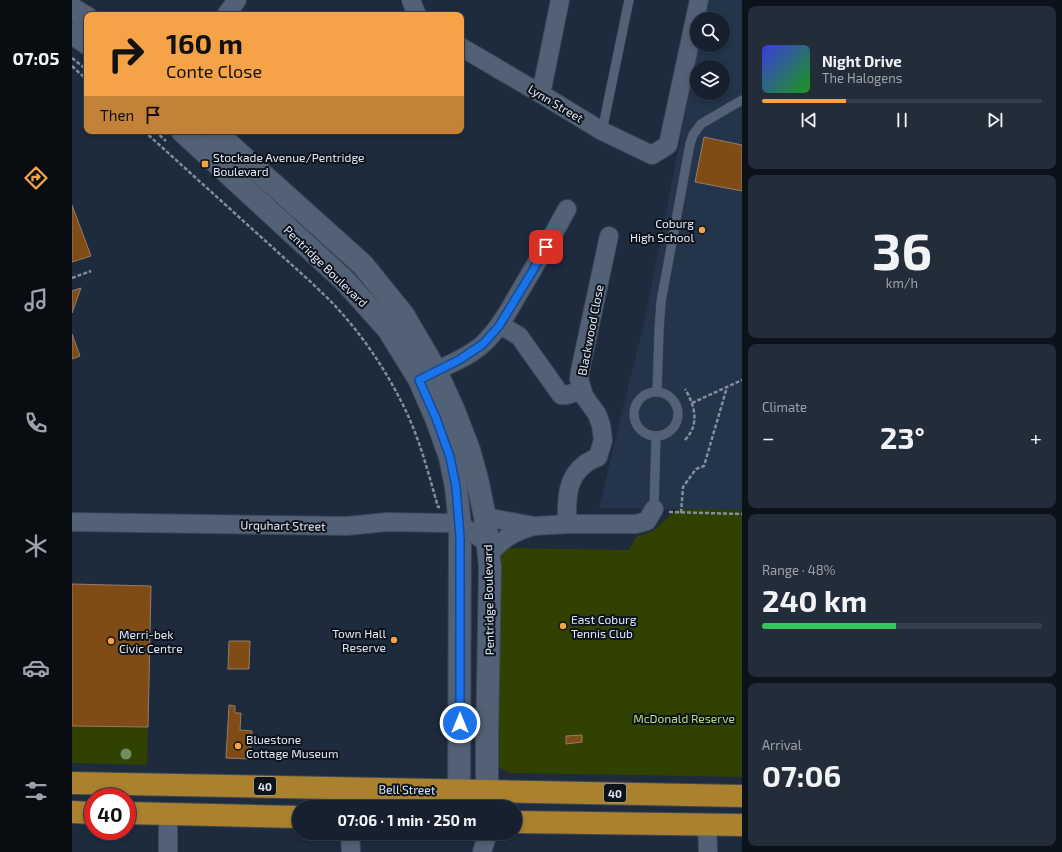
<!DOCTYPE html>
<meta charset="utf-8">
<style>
:root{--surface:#16202e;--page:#232d3a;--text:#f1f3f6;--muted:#9ea3aa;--line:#353e4a;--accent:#f5a346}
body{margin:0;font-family:"Exo 2",sans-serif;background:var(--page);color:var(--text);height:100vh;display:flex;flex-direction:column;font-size:15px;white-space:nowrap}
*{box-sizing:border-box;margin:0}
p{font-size:13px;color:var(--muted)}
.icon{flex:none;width:22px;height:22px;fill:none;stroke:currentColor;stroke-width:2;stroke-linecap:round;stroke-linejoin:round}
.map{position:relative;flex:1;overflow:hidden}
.panel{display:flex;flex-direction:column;gap:6px;padding:6px;background:#0c1219;width:320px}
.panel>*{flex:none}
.hud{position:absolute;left:12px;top:12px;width:380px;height:122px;border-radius:8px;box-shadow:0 2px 6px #0003,0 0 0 1px var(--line);background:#f5a346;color:#111;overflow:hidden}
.controls{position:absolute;left:618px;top:12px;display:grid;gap:8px}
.controls a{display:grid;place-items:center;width:40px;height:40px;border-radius:50%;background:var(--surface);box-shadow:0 2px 6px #0003,0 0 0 1px var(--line);font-size:20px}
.speed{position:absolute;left:12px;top:788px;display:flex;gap:8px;font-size:20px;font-weight:700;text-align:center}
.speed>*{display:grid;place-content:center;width:52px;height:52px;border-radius:50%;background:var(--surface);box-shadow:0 2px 6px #0003,0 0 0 1px var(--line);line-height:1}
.speed .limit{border:6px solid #d22;background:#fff;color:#111}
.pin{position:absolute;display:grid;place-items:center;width:34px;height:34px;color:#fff;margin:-17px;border-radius:8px;box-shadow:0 2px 6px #0006}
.me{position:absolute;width:44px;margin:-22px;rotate:0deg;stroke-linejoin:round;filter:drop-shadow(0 0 3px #0008)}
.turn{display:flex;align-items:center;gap:14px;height:84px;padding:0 16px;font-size:18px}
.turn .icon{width:52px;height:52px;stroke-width:2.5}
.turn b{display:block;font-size:28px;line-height:34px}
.then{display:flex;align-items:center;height:38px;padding:0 16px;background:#0003;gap:8px;font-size:15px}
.big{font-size:30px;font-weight:700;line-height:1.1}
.panel .tile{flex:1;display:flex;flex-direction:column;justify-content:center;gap:6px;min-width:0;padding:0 14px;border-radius:8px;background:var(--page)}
.panel .dial{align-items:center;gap:0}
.dial b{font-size:52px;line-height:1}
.song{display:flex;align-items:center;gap:12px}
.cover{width:48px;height:48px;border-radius:6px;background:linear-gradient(135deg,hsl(240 70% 55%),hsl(120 70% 35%))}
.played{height:4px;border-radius:2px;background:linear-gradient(90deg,var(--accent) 30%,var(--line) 30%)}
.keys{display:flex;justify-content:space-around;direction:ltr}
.heat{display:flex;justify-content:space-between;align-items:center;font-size:22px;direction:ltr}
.charge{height:6px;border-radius:3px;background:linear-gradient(90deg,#34c759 48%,var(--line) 0)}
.trip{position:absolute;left:220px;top:800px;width:230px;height:40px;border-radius:20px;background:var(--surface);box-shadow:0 2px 6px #0003,0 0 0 1px var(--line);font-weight:700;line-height:40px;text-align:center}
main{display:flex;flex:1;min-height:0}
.menu{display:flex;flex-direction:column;width:72px;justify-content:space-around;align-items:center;background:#090d12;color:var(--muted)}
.menu .icon{width:28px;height:28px}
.menu .active{color:var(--accent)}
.menu b{font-size:18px;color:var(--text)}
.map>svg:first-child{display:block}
</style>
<main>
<nav class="menu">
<b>07:05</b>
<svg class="icon active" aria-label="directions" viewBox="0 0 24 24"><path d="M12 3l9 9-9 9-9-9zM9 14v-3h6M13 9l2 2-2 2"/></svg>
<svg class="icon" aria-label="music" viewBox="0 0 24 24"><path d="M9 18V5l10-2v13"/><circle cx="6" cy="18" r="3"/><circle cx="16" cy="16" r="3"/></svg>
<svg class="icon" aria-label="phone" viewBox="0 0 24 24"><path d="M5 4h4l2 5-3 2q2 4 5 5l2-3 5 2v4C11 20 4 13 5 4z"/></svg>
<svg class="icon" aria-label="climate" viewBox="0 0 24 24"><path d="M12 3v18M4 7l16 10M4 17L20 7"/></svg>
<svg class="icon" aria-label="car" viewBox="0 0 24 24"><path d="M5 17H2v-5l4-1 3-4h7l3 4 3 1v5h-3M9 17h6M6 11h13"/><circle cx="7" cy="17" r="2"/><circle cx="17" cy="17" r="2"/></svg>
<svg class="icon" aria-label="filters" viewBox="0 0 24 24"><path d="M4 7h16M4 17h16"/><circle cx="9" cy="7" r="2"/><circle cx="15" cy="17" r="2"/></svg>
</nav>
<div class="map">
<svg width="670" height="852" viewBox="0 0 670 852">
<rect width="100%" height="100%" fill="#1d2b3d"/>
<path fill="#23344b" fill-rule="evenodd" d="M637 0H670V510L527 508 573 318 627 45H651V19H633ZM625 67H651V93H625Z"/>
<g fill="#304100">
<polygon points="605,509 670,510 670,777 437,773 425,766 428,548 557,550 564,537 581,531"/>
<polygon points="0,726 76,727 75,765 0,763"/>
</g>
<g fill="#804c16" stroke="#927c6a">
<polygon points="632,137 670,145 670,191 623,182"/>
<polygon points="0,205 19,256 0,262"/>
<polygon points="9,288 0,313 0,291"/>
<polygon points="0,334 8,356 0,359"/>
<polygon points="0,584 79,586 76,727 0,726"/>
<polygon points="157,641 178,641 177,669 156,669"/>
<polygon points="157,705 163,706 163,713 169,713 168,730 180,731 178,759 154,758"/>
<polygon points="510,735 510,742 494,744 494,736"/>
</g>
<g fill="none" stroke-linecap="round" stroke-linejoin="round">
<g stroke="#3b4656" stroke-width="10">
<g id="service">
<polyline points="530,131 557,0"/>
<circle cx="584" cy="414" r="22"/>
<polyline points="585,392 587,331 589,302 618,144 621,135 629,124 670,100"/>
<polyline points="582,509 584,436"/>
</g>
</g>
<g stroke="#3b4656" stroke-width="20">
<g id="minor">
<polyline points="339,0 345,15"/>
<polyline points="154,15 165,0"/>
<polyline points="389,47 469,94 530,131 580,155 596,145 627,0"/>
<polyline points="469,94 488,0"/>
<path d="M428 325 447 336 489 395C496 396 503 392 510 389"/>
<path d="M364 371C380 363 398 356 411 344 427 329 437 310 448 291 464 264 480 237 495 209"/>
<polyline points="413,517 462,526 498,524 564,524 575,521 582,509"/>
<polyline points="0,522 275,526 315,522 375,523 388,525 398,531 416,543"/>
<path d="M495 524C495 502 493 479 513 464 517 461 522 459 526 457L531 440 529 425 525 414 512 396 507 379 508 371 537 236"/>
<path d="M417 555C431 538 441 532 462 526"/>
<polyline points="96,814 96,852"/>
<polyline points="635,825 636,852"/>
<polyline points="278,833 279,852"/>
<polyline points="410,852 416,833"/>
</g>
</g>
<g stroke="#3b4656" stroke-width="24">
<g id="tertiary">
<polyline points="0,9 15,18"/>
<polyline points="0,34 6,37 15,43"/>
<polyline points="110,131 272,280 316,329 347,379 364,418 378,457 384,487 388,525 387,807"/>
<polyline points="142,131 291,265 332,316 364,371 382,411 397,450 405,479 413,517 418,567 415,741 415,807"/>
</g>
</g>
<g stroke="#3b4656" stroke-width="24">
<g id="trunk">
<polyline points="0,783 670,796"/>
<polyline points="0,812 21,813"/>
<polyline points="55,813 227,817"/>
<polyline points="443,822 670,825"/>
</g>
</g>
<g stroke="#828d9d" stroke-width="2.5" stroke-dasharray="4 2" stroke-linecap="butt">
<polyline points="0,58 15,70"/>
<polyline points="0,66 15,80"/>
<path d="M72 131 241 284C249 292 258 300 265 308 291 336 313 369 330 403 347 436 356 472 366 507H368"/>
<polyline points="83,131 94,141"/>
<polyline points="0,278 19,271"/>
<polyline points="620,403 670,380"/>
<path d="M613 440C628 424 623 406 613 389"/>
<polyline points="597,512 670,514"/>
<polyline points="609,513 611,487 624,469 632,466 655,387"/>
</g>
<use href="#service" stroke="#526176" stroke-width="9"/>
<use href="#minor" stroke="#526176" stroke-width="18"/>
<use href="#tertiary" stroke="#526176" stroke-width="22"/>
<use href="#trunk" stroke="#a9812f" stroke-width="22"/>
</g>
<circle fill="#738b60" cx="54" cy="754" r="5.5"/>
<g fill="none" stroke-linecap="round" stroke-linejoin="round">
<g stroke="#114b97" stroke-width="10">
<polyline id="route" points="388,723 388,537 384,487 378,457 364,418 347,380 387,360 411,344 427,326 460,272 474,247"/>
</g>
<use href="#route" stroke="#1a73e8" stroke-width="7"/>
</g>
<g fill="#f5a346" stroke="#0d131b" stroke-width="1.5">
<rect x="129" y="160" width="8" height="8" rx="2"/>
<circle cx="630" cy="230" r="4"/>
<circle cx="491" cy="626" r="4"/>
<circle cx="322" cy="640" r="4"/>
<circle cx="39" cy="641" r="4"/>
<circle cx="166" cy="746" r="4"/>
</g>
<g text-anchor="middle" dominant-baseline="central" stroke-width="4" stroke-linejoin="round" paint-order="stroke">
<g fill="#0d131b" stroke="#a1a9b4" stroke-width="1">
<rect x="182" y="777" width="22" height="18" rx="3"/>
<rect x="532" y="784" width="22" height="18" rx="3"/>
</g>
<g font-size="11" font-weight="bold" fill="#e1e9f6">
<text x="193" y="786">40</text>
<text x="543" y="793">40</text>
</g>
<g font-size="12" fill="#e1e9f6" stroke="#0d131b">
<text transform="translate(484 103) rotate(31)">Lynn Street</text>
<text transform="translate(254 266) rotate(44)">Pentridge Boulevard</text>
<text transform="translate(518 330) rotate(-79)">Blackwood Close</text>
<text transform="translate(211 525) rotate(1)">Urquhart Street</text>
<text transform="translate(416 600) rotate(-91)">Pentridge Boulevard</text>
<text transform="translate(335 789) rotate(1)">Bell Street</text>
</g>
<g font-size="12" fill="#e1e9f6" stroke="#0d131b" text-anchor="start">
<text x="141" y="157">Stockade Avenue/Pentridge<tspan x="141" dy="14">Boulevard</tspan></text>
<text x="622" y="223" text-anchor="end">Coburg<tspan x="622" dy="14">High School</tspan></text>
<text x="499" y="619">East Coburg<tspan x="499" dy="14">Tennis Club</tspan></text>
<text x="314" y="633" text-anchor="end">Town Hall<tspan x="314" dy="14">Reserve</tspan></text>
<text x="47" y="634">Merri-bek<tspan x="47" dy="14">Civic Centre</tspan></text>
<text x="174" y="739">Bluestone<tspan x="174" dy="14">Cottage Museum</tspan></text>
</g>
<g font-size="12" fill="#b9da7c" stroke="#0d131b">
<text x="612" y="718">McDonald Reserve</text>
</g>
</g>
</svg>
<div class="controls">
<a><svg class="icon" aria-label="search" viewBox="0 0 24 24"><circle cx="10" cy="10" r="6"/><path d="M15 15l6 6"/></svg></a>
<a><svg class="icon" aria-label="layers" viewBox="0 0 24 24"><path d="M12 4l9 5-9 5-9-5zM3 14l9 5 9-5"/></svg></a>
</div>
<div class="speed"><div class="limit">40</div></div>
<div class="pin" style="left:474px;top:247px;background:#d93025"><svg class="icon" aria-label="arrive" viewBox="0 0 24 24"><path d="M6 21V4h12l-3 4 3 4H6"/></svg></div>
<svg class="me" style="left:388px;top:723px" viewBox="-20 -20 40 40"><circle r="17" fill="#1a73e8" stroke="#fff" stroke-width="3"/><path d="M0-11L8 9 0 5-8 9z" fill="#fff"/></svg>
<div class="trip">07:06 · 1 min · 250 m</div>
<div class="hud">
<div class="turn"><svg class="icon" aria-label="right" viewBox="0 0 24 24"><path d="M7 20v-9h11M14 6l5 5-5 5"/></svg><div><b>160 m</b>Conte Close</div></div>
<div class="then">Then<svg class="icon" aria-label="arrive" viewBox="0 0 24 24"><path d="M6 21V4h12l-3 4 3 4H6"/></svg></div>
</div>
</div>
<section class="panel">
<div class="tile">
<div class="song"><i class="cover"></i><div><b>Night Drive</b><p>The Halogens</p></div></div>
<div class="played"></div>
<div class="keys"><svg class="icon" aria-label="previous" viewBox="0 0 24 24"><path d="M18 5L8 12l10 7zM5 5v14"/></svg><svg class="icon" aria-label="pause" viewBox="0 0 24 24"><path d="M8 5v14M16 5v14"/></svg><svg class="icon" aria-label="next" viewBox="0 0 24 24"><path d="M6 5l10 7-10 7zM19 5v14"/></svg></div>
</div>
<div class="tile dial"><b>36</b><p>km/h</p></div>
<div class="tile"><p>Climate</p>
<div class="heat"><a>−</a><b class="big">23°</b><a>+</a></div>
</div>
<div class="tile"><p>Range · 48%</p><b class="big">240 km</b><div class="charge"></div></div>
<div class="tile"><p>Arrival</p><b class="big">07:06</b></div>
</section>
</main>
